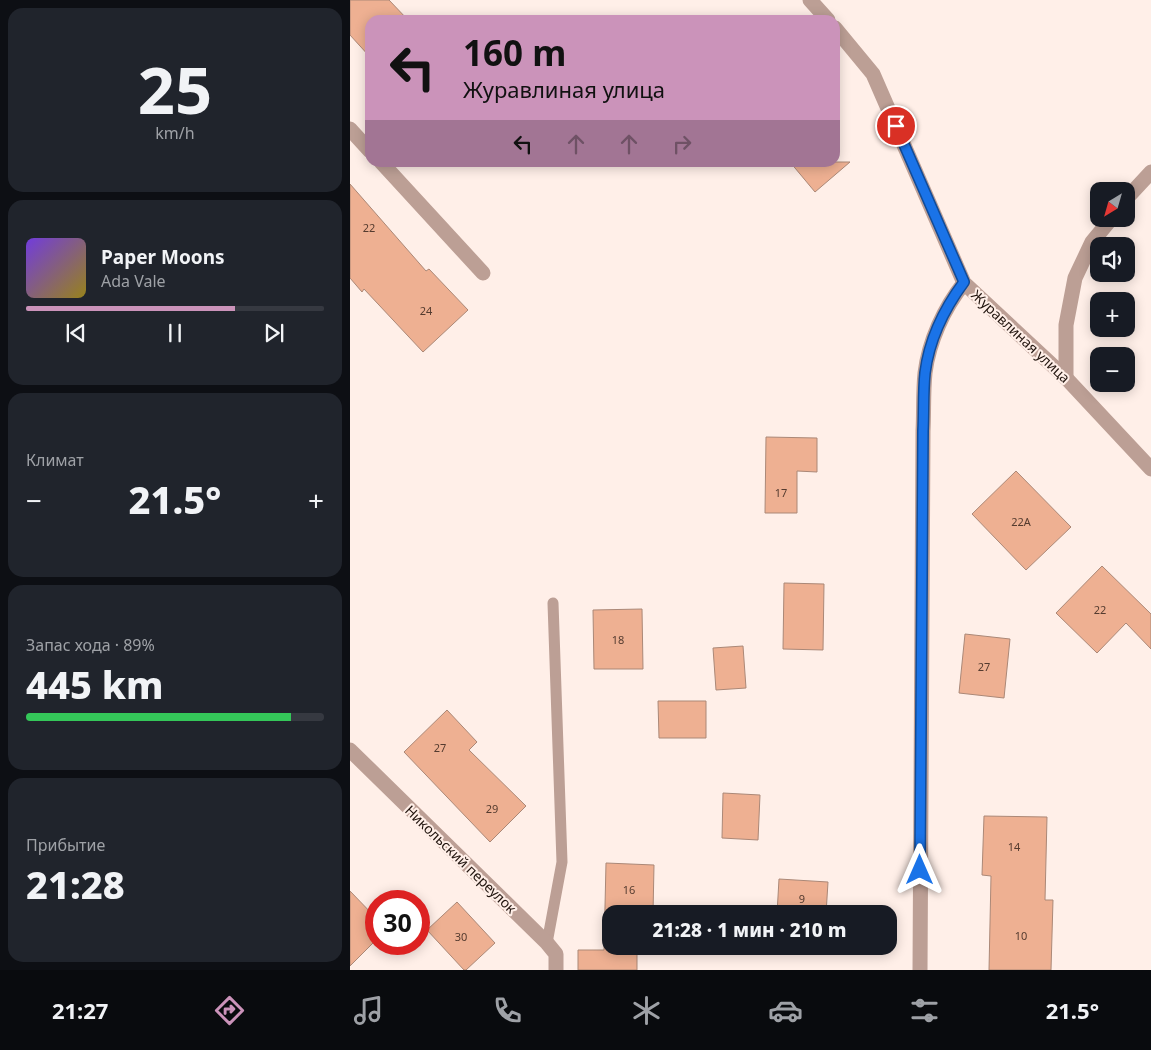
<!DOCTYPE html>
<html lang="ru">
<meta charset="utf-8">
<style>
:root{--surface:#171b24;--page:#20242c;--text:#f1f3f6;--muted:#9ea1a6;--line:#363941;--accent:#cb93ba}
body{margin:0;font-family:"Noto Sans",sans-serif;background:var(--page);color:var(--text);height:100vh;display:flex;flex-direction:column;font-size:19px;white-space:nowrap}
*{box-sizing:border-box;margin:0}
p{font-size:16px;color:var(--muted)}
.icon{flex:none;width:28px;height:28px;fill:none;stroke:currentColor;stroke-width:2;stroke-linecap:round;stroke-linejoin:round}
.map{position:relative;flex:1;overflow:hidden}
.sheet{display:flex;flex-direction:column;gap:8px;padding:8px;background:#0d0f14;width:350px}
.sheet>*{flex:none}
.top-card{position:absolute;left:15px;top:15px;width:475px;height:152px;border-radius:15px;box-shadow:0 2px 12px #0003;background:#cb93ba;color:#111;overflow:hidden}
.needle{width:32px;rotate:217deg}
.fabs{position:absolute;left:740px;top:182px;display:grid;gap:10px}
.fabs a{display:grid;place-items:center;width:45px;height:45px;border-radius:10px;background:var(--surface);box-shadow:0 2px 12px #0003;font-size:25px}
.speed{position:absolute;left:15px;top:890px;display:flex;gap:10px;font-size:25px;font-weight:700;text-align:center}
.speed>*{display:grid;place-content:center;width:65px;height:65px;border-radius:50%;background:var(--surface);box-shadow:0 2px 12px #0003;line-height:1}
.speed .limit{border:8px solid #d22;background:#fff;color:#111}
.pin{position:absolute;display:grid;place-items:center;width:42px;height:42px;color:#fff;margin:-21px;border:2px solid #fff;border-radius:50%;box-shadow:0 1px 5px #0007}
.me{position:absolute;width:55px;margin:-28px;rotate:0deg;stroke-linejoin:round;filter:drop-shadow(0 0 4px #0008)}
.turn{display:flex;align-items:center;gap:18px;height:105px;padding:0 15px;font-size:22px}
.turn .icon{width:65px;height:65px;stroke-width:2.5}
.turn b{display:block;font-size:35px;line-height:42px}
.lanes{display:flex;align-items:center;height:48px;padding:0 15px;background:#0003;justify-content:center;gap:25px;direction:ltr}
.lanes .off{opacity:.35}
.big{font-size:38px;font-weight:800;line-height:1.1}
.sheet .tile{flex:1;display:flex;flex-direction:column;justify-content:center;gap:8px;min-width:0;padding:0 18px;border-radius:15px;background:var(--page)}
.sheet .dial{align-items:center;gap:0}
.dial b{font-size:65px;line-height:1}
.song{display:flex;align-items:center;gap:15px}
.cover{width:60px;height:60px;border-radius:8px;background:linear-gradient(135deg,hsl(260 70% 55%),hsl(50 70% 35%))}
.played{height:5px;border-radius:2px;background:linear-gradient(90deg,var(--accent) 70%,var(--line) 70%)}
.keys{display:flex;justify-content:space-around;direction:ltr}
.heat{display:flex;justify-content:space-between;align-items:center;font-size:28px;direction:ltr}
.charge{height:8px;border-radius:4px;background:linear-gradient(90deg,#34c759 89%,var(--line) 0)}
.trip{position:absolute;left:252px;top:905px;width:295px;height:50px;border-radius:15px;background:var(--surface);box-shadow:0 2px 12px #0003;font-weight:800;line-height:50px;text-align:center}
.dock{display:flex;height:80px;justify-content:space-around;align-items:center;background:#090b0e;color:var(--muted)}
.dock .icon{width:35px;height:35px}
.dock .on{color:var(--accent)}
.dock b{font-size:22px;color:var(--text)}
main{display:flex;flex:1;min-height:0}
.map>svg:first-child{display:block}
</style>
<main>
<section class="sheet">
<div class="tile dial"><b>25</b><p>km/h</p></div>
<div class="tile">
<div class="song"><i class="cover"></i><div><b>Paper Moons</b><p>Ada Vale</p></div></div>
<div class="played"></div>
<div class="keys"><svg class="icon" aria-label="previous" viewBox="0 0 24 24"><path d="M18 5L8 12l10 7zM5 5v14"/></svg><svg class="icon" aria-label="pause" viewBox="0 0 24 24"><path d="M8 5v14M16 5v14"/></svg><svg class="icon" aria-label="next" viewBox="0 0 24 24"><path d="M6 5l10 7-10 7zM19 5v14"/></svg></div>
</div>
<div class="tile"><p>Климат</p>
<div class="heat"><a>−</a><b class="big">21.5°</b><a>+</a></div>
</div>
<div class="tile"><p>Запас хода · 89%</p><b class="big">445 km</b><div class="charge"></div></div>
<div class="tile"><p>Прибытие</p><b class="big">21:28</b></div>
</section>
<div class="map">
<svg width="801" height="970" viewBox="0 0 801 970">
<rect width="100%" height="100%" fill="#ffefe8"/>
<g fill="#eeb092" stroke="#ab8877">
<polygon points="0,0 39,0 58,20 20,20 20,57 0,35"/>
<polygon points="440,162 500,162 465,192"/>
<polygon points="0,184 76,271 79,269 118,310 73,352 14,289 12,292 0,278"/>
<polygon points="416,437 467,438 467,472 447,471 447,513 415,513"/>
<polygon points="666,471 721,527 676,570 622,514"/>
<polygon points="752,566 801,614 801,649 776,623 747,653 706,613"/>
<polygon points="434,583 474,584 473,650 433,649"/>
<polygon points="292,609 293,669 244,669 243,610"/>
<polygon points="615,634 660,639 654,698 609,693"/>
<polygon points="393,646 396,688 366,690 363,648"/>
<polygon points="308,701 356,701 356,738 309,738"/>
<polygon points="97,710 127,742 119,750 176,806 140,842 54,752"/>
<polygon points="373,793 410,795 408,840 372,838"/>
<polygon points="634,816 697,817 695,900 703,900 701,970 639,970 641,876 632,875"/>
<polygon points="256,863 304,865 303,914 261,914 261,946 287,946 287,970 228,970 228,950 254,950"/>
<polygon points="429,879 478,882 476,914 427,914"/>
<polygon points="0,891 26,918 26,940 0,966"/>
<polygon points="107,902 145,943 116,970 114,970 77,930"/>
</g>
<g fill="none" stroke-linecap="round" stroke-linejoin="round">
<polyline stroke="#bc9f95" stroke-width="11" points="197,943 212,862 203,603"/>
<g stroke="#bc9f95" stroke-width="15">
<polyline points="460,0 478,20"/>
<polyline points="485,28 523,74 614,283 716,378 801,469"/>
<polyline points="0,129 20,151"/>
<polyline points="31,162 133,273"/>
<polyline points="776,199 801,172"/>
<polyline points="716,378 716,325 725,278 742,242 761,219"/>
<polyline points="0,750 197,943 206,954 206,970"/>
<path d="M570 970 573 431C574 412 573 392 575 373 579 341 594 308 614 283"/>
</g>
</g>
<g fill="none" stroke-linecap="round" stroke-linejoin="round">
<g stroke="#114b97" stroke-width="12">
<path id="route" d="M546 126 614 282C594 309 579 341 575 373 573 392 574 412 573 431L570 870"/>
</g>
<use href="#route" stroke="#1a73e8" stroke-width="9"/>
</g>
<g text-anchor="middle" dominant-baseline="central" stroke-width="4" stroke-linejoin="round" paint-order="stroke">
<g font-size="11" fill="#543b2f">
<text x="19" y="227">22</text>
<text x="76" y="310">24</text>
<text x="431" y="492">17</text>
<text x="671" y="521">22А</text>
<text x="750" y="609">22</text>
<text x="268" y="639">18</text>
<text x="634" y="666">27</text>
<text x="90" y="747">27</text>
<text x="142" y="808">29</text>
<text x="664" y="846">14</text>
<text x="279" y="889">16</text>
<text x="452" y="898">9</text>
<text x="671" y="935">10</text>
<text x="111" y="936">30</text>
</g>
<g font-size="14" fill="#21140e" stroke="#ffefe8">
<text transform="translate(671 336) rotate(43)">Журавлиная улица</text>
<text transform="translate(111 859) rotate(44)">Никольский переулок</text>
</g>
</g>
</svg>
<div class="fabs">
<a><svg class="needle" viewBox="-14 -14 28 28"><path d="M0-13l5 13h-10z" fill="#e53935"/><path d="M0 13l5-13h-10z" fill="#9ea1a6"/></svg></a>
<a><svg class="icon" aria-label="sound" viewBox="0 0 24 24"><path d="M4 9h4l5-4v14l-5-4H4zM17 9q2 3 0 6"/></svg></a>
<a>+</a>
<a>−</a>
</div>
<div class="speed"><div class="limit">30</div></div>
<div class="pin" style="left:546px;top:126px;background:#d93025"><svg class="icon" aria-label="arrive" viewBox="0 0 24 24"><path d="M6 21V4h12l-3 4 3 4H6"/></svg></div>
<svg class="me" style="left:570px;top:870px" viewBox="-20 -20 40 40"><path d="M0-17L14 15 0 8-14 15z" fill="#1a73e8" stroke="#fff" stroke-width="4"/></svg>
<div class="trip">21:28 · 1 мин · 210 m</div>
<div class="top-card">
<div class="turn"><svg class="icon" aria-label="left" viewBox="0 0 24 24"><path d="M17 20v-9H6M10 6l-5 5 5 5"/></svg><div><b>160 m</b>Журавлиная улица</div></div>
<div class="lanes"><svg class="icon" aria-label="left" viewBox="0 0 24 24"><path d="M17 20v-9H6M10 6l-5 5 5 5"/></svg><svg class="icon off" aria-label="ahead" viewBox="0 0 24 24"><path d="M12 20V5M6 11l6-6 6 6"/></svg><svg class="icon off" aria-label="ahead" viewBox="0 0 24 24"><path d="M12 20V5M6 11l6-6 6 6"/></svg><svg class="icon off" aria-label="right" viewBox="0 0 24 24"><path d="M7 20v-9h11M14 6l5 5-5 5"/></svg></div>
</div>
</div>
</main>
<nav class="dock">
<b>21:27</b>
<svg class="icon on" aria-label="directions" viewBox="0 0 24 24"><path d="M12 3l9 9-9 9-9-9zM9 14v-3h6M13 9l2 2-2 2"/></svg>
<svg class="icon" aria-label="music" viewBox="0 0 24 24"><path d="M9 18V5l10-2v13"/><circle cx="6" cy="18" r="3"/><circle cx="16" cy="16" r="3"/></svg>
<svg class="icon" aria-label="phone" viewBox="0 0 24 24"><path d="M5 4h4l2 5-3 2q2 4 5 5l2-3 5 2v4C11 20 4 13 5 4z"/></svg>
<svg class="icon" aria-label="climate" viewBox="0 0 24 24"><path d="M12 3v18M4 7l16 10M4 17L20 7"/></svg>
<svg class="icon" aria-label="car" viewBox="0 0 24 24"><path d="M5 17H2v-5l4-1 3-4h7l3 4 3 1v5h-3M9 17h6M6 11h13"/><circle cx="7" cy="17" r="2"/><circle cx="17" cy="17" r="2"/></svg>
<svg class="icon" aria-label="filters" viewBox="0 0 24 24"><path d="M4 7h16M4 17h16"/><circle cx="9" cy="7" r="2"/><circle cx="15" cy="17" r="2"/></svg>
<b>21.5°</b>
</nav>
